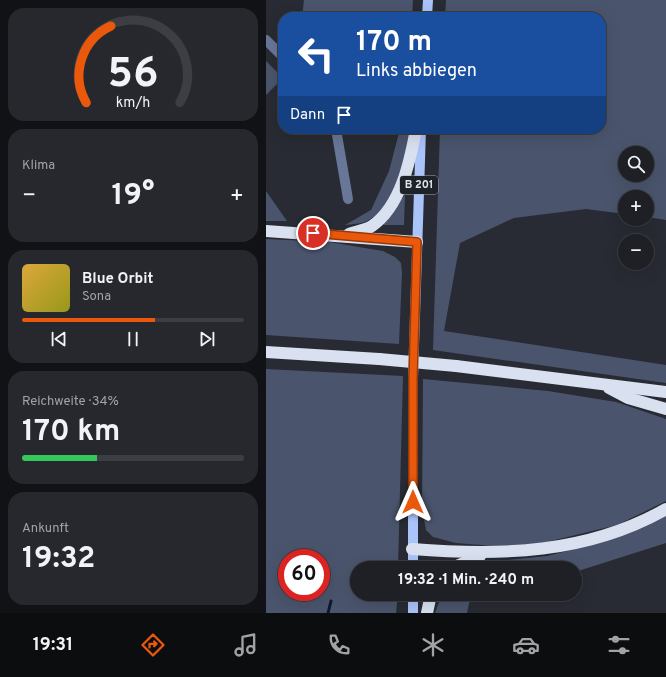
<!DOCTYPE html>
<html lang="de">
<meta charset="utf-8">
<style>
:root{--surface:#1e2026;--page:#26282e;--text:#f1f3f6;--muted:#a1a3a7;--line:#3c3e43;--accent:#ea580c}
body{margin:0;font-family:Overpass,sans-serif;background:var(--page);color:var(--text);height:100vh;display:flex;flex-direction:column;font-size:15px;white-space:nowrap}
*{box-sizing:border-box;margin:0}
p{font-size:13px;color:var(--muted)}
.icon{flex:none;width:22px;height:22px;fill:none;stroke:currentColor;stroke-width:2;stroke-linecap:round;stroke-linejoin:round}
.map{position:relative;flex:1;overflow:hidden}
.details{display:flex;flex-direction:column;gap:8px;padding:8px;background:#101215;width:266px}
.details>*{flex:none}
.banner{position:absolute;left:12px;top:12px;width:328px;height:122px;border-radius:16px;box-shadow:0 4px 16px #0002,0 0 0 1px var(--line);background:#1a4fa0;color:#fff;overflow:hidden}
.buttons{position:absolute;left:352px;top:146px;display:grid;gap:8px}
.buttons a{display:grid;place-items:center;width:36px;height:36px;border-radius:50%;background:var(--surface);box-shadow:0 4px 16px #0002,0 0 0 1px var(--line);font-size:20px}
.speed{position:absolute;left:12px;top:549px;display:flex;gap:8px;font-size:20px;font-weight:700;text-align:center}
.speed>*{display:grid;place-content:center;width:52px;height:52px;border-radius:50%;background:var(--surface);box-shadow:0 4px 16px #0002,0 0 0 1px var(--line);line-height:1}
.speed .limit{border:6px solid #d22;background:#fff;color:#111}
.pin{position:absolute;display:grid;place-items:center;width:34px;height:34px;color:#fff;margin:-17px;border:2px solid #fff;border-radius:50%;box-shadow:0 1px 4px #0007}
.me{position:absolute;width:44px;margin:-22px;rotate:0deg;stroke-linejoin:round;filter:drop-shadow(0 0 3px #0008)}
.turn{display:flex;align-items:center;gap:14px;height:84px;padding:0 12px;font-size:18px}
.turn .icon{width:52px;height:52px;stroke-width:2.5}
.turn b{display:block;font-size:28px;line-height:34px}
.then{display:flex;align-items:center;height:38px;padding:0 12px;background:#0003;gap:8px;font-size:15px}
.big{font-size:30px;font-weight:700;line-height:1.1}
.details .widget{flex:1;display:flex;flex-direction:column;justify-content:center;gap:6px;min-width:0;padding:0 14px;border-radius:16px;background:var(--page)}
.details .dial{align-items:center;gap:0}
.dial svg{height:104px;overflow:visible;fill:none;stroke:var(--line);stroke-width:7;stroke-linecap:round;text-anchor:middle}
.dial text{fill:var(--text);stroke:none}
.song{display:flex;align-items:center;gap:12px}
.cover{width:48px;height:48px;border-radius:6px;background:linear-gradient(135deg,hsl(40 70% 55%),hsl(60 70% 35%))}
.played{height:4px;border-radius:2px;background:linear-gradient(90deg,var(--accent) 60%,var(--line) 60%)}
.keys{display:flex;justify-content:space-around;direction:ltr}
.heat{display:flex;justify-content:space-between;align-items:center;font-size:22px;direction:ltr}
.charge{height:6px;border-radius:3px;background:linear-gradient(90deg,#34c759 34%,var(--line) 0)}
.trip{position:absolute;left:84px;top:561px;width:232px;height:40px;border-radius:20px;background:var(--surface);box-shadow:0 4px 16px #0002,0 0 0 1px var(--line);font-weight:700;line-height:40px;text-align:center}
.tabs{display:flex;height:64px;justify-content:space-around;align-items:center;background:#0c0d0f;color:var(--muted)}
.tabs .icon{width:28px;height:28px}
.tabs .on{color:var(--accent)}
.tabs b{font-size:18px;color:var(--text)}
main{display:flex;flex:1;min-height:0}
.map>svg:first-child{display:block}
</style>
<main>
<section class="details">
<div class="widget dial"><svg viewBox="0 0 100 80">
<path d="M14 69A42 42 0 1 1 86 69"/>
<path d="M14 69A42 42 0 0 1 33 10" stroke="#ea580c"/>
<text x="50" y="56" font-size="32" font-weight="700">56</text>
<text x="50" y="72" font-size="11">km/h</text>
</svg></div>
<div class="widget"><p>Klima</p>
<div class="heat"><a>−</a><b class="big">19°</b><a>+</a></div>
</div>
<div class="widget">
<div class="song"><i class="cover"></i><div><b>Blue Orbit</b><p>Sona</p></div></div>
<div class="played"></div>
<div class="keys"><svg class="icon" aria-label="previous" viewBox="0 0 24 24"><path d="M18 5L8 12l10 7zM5 5v14"/></svg><svg class="icon" aria-label="pause" viewBox="0 0 24 24"><path d="M8 5v14M16 5v14"/></svg><svg class="icon" aria-label="next" viewBox="0 0 24 24"><path d="M6 5l10 7-10 7zM19 5v14"/></svg></div>
</div>
<div class="widget"><p>Reichweite · 34%</p><b class="big">170 km</b><div class="charge"></div></div>
<div class="widget"><p>Ankunft</p><b class="big">19:32</b></div>
</section>
<div class="map">
<svg width="400" height="613" viewBox="0 0 400 613">
<rect width="100%" height="100%" fill="#282b33"/>
<g fill="#4a546c" fill-rule="evenodd">
<polygon points="38,0 147,0 146,17 36,17"/>
<path d="M180 0H400V220L381 217V197H359V214L320 209 248 218 194 243 178 331 400 365V383L167 350 174 129H335V17H179ZM359 153H381V175H359Z"/>
<polygon points="0,61 17,78 0,95"/>
<path d="M134 129H145C142 158 129 207 101 221 95 224 86 224 79 225L105 210 123 171Z"/>
<polygon points="0,191 21,221 0,221"/>
<polygon points="139,195 138,225 117,225 138,196"/>
<polygon points="0,239 63,242 117,251 129,257 135,263 136,273 133,344 0,335"/>
<path d="M0 369 137 376 132 568H91V594H132L130 613H0ZM21 558H55V592H21Z"/>
<polygon points="157,379 282,391 350,402 400,419 400,501 351,525 272,544 228,546 190,543 167,537 160,530 156,509"/>
<polygon points="400,515 400,543 309,572 309,568 197,568 202,564 281,556 341,541"/>
<polygon points="176,594 205,594 201,613 169,613"/>
</g>
<g fill="none" stroke-linecap="round" stroke-linejoin="round">
<polyline stroke="#0b1734" stroke-width="3" points="62,613 65,601"/>
<g stroke="#687797" stroke-width="10">
<polyline points="0,40 17,57"/>
<polyline points="70,129 82,199"/>
</g>
<g stroke="#aac3f8" stroke-width="10">
<polyline points="161,17 162,0"/>
<polyline points="147,568 147,378 155,129"/>
<polyline points="147,594 147,613"/>
</g>
<g stroke="#d9e1f1" stroke-width="12">
<polyline points="0,231 151,242"/>
<path d="M83 234C90 231 100 230 106 226 135 206 144 161 150 129"/>
<polyline points="0,352 113,359"/>
<polyline points="190,366 400,392"/>
<polyline points="343,388 362,398 400,409"/>
<path d="M146 549C234 556 321 554 400 509"/>
<polyline points="186,568 214,556"/>
<polyline points="161,613 165,594"/>
</g>
<polyline stroke="#d9e1f1" stroke-width="12" points="113,359 190,366"/>
</g>
<g fill="none" stroke-linecap="round" stroke-linejoin="round">
<g stroke="#983908" stroke-width="10">
<polyline id="route" points="47,233 151,242 147,378 147,502"/>
</g>
<use href="#route" stroke="#ea580c" stroke-width="7"/>
</g>
<g text-anchor="middle" dominant-baseline="central" stroke-width="4" stroke-linejoin="round" paint-order="stroke">
<rect fill="#1e2229" stroke="#a6a9af" stroke-width="1" x="134" y="176" width="38" height="18" rx="3"/>
<g font-size="11" font-weight="bold" fill="#e0e3e8">
<text x="153" y="185">B 201</text>
</g>
</g>
</svg>
<div class="buttons">
<a><svg class="icon" aria-label="search" viewBox="0 0 24 24"><circle cx="10" cy="10" r="6"/><path d="M15 15l6 6"/></svg></a>
<a>+</a>
<a>−</a>
</div>
<div class="speed"><div class="limit">60</div></div>
<div class="pin" style="left:47px;top:233px;background:#d93025"><svg class="icon" aria-label="arrive" viewBox="0 0 24 24"><path d="M6 21V4h12l-3 4 3 4H6"/></svg></div>
<svg class="me" style="left:147px;top:502px" viewBox="-20 -20 40 40"><path d="M0-17L14 15 0 8-14 15z" fill="#ea580c" stroke="#fff" stroke-width="4"/></svg>
<div class="trip">19:32 · 1 Min. · 240 m</div>
<div class="banner">
<div class="turn"><svg class="icon" aria-label="left" viewBox="0 0 24 24"><path d="M17 20v-9H6M10 6l-5 5 5 5"/></svg><div><b>170 m</b>Links abbiegen</div></div>
<div class="then">Dann<svg class="icon" aria-label="arrive" viewBox="0 0 24 24"><path d="M6 21V4h12l-3 4 3 4H6"/></svg></div>
</div>
</div>
</main>
<nav class="tabs">
<b>19:31</b>
<svg class="icon on" aria-label="directions" viewBox="0 0 24 24"><path d="M12 3l9 9-9 9-9-9zM9 14v-3h6M13 9l2 2-2 2"/></svg>
<svg class="icon" aria-label="music" viewBox="0 0 24 24"><path d="M9 18V5l10-2v13"/><circle cx="6" cy="18" r="3"/><circle cx="16" cy="16" r="3"/></svg>
<svg class="icon" aria-label="phone" viewBox="0 0 24 24"><path d="M5 4h4l2 5-3 2q2 4 5 5l2-3 5 2v4C11 20 4 13 5 4z"/></svg>
<svg class="icon" aria-label="climate" viewBox="0 0 24 24"><path d="M12 3v18M4 7l16 10M4 17L20 7"/></svg>
<svg class="icon" aria-label="car" viewBox="0 0 24 24"><path d="M5 17H2v-5l4-1 3-4h7l3 4 3 1v5h-3M9 17h6M6 11h13"/><circle cx="7" cy="17" r="2"/><circle cx="17" cy="17" r="2"/></svg>
<svg class="icon" aria-label="filters" viewBox="0 0 24 24"><path d="M4 7h16M4 17h16"/><circle cx="9" cy="7" r="2"/><circle cx="15" cy="17" r="2"/></svg>
</nav>
